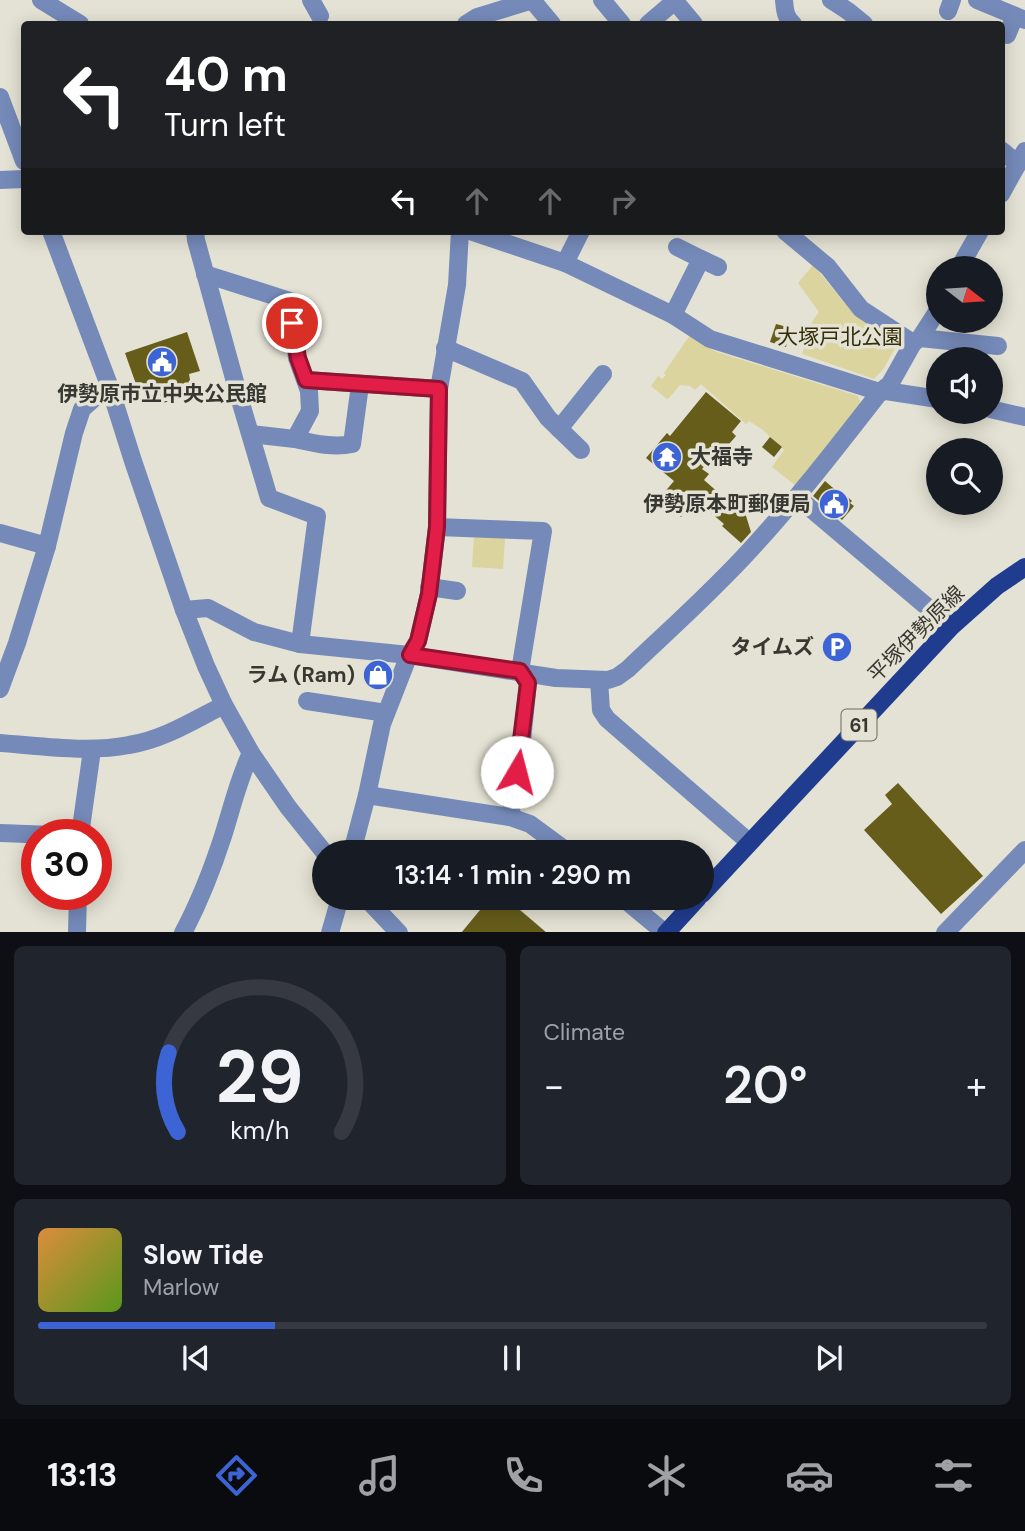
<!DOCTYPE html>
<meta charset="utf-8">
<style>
:root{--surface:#171b24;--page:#20242c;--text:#f1f3f6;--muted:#9ea1a6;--line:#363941;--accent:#3c64d5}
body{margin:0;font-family:"DM Sans","Noto Sans JP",sans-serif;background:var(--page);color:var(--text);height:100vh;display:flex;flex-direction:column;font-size:26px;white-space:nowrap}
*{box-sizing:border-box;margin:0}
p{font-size:23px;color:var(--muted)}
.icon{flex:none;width:38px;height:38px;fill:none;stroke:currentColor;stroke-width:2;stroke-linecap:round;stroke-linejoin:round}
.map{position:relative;height:932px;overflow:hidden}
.sheet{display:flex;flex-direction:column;gap:14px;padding:14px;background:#0d0f14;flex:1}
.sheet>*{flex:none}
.banner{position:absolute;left:21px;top:21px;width:984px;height:214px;border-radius:7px;box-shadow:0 4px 18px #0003;background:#202124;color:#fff;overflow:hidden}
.needle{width:46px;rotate:107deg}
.controls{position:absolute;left:926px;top:256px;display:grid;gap:14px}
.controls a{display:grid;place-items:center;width:77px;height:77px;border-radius:50%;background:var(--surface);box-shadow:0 4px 18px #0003;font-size:35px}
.speed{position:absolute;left:21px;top:819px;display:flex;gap:14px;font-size:35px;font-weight:700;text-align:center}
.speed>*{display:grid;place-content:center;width:91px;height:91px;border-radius:50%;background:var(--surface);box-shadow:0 4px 18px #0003;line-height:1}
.speed .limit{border:10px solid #d22;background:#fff;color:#111}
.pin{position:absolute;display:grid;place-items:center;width:60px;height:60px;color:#fff;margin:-30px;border:4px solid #fff;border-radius:50%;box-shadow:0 2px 7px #0007}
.me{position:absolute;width:77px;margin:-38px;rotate:8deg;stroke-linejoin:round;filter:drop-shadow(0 0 5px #0008)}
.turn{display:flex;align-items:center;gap:24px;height:147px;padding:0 28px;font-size:32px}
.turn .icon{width:91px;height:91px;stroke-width:2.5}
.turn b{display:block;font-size:49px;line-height:60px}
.lanes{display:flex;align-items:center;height:66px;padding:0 28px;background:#0003;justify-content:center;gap:35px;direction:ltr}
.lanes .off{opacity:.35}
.big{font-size:52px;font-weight:600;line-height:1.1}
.sheet .widget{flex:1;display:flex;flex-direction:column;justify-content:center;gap:10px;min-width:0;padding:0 24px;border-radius:10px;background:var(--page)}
.sheet .dial{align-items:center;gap:0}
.dial svg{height:182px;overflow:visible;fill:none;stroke:var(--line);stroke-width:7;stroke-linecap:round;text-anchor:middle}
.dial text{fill:var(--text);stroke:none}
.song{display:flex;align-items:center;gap:21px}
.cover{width:84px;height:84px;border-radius:10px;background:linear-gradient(135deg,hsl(30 70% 55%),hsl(90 70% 35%))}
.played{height:7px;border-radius:4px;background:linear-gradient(90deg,var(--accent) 25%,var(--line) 25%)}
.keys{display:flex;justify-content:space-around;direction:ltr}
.heat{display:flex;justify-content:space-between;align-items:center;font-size:38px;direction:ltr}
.sheet .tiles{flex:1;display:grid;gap:14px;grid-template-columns:1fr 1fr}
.widget:last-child{grid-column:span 2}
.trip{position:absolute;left:312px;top:840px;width:402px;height:70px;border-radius:35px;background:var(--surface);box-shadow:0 4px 18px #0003;font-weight:600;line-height:70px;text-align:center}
.tabs{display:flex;height:112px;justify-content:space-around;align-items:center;background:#090b0e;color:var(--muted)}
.tabs .icon{width:49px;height:49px}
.tabs .current{color:var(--accent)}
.tabs b{font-size:32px;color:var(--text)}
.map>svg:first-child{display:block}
</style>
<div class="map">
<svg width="1025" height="933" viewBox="0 0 1025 933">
<rect width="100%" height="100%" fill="#e4e2d4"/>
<g fill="#dbd49e">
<polygon points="813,265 850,309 899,341 884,368 874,379 802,354 813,320 819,312 798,283"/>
<polygon points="690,335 714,351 858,396 861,404 800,489 772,467 784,450 763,430 749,421 746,424 701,384 695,390 690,386 680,385 670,397 667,399 651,386 658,376 662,379 666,375 664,373"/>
<polygon points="474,536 505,538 503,569 472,567"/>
</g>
<g fill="#665d1b">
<polygon points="776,324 791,328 786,347 770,342"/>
<polygon points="187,332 200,371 189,374 192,391 168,398 169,401 161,404 152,402 144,394 141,387 137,387 125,353"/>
<polygon points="706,392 741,421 732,432 736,436 724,450 721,447 702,469 709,474 704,480 736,508 743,506 751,532 741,543 722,526 724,524 696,500 681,517 661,501 665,496 663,494 674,481 646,458 667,433 670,436"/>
<polygon points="770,437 782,447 774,457 762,447"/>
<polygon points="825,481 839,493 841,491 852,501 850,503 854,506 842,520 813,496"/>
<polygon points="898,783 983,876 941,914 864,830 892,804 885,795"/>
<polygon points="490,898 506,898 547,933 461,933"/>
</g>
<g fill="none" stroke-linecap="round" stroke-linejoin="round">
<g stroke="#758ab9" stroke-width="18">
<polyline points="41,0 80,24"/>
<polyline points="311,0 320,16"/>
<polyline points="532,0 552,24"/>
<polyline points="602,0 622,24"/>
<polyline points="674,0 694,24"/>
<path d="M784 0C785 10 785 17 793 24"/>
<polyline points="831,0 848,11 864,24"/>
<polyline points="977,0 1025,20"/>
<polyline points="948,11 952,0"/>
<polyline points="466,24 477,17 533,0"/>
<polyline points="648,24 675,1"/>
<polyline points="1007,35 1015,16"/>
<polyline points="0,97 24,161"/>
<polyline points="1001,150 1018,164"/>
<polyline points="0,180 24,179"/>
<polyline points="1001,194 1025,151"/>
<polyline points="51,231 109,385 133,461 184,610 206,666 224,705 251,753 288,807 324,852"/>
<polyline points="195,231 196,240 240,400 269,498 317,516 300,644"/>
<polyline points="470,231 565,263 673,315 710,339 880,392 886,391 938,399"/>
<polyline points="785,231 828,267 861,309 913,343"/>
<polyline points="677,247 701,259"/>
<polyline points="565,263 581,231"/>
<polyline points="959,268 980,231"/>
<polyline points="205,274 290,301 297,358 309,391 310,411 295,439 251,434"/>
<polyline points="673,315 701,259 718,267"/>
<polyline points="920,338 998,346"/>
<polyline points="445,348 522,381 548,418 581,450"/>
<polyline points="306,380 439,389"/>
<polyline points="990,409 1025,417"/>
<polyline points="559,429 603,374"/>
<path d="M295 439C313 443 333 448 352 444L360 385"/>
<polyline points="797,497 951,627"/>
<polyline points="437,527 543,531 520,671 528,683 521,750 510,817"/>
<polyline points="0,533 47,546"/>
<polyline points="429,587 457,591"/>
<path d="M184 610 208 608 254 632 300 644 409 655 556 678 608 680 617 677 628 669C669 630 712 592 751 549 797 499 838 446 880 392L890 384 913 343 920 338 938 310"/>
<polyline points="599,680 601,710 607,719 749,842"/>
<polyline points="0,689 17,643 47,546 74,433 82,409 109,385"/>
<polyline points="307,701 386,713"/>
<path d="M0 743C43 746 87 753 129 745 163 740 194 720 224 705"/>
<polyline points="367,795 510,817 530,824 568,852"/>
<polyline points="0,833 53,835"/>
<polyline points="80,835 92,750"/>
<polyline points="352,852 367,795 382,724 409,655 418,641 429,594 437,527 439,389 457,285 460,231"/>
<polyline points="366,898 399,933"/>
<polyline points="623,898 665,933"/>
<polyline points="77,933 78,894"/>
<path d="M183 933C200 901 212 870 223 836 232 808 238 780 251 753"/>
<polyline points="330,933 340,898"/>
<polyline points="945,933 1025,850"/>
</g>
<g stroke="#203c8f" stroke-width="18">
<polyline points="702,894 951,627 997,586 1025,567"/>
<polyline points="666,933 698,898"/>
</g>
</g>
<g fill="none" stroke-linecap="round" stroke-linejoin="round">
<g stroke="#92132f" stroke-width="18">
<polyline id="route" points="292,323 298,358 306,380 439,389 437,527 429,594 418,641 410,655 520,671 528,683 517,772"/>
</g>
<use href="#route" stroke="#e11d48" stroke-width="12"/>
</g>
<defs>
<g id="civic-disc" transform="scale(1.575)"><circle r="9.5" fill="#3c64d5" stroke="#e4e2d4"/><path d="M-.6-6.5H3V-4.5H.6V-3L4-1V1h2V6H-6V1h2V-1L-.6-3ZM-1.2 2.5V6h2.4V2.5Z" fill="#fff"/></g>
<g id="temple-disc" transform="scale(1.575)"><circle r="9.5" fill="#3c64d5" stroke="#e4e2d4"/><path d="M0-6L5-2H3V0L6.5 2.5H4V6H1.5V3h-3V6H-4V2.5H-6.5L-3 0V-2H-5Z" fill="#fff"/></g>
<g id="parking-disc" transform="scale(1.575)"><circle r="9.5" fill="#3c64d5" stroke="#e4e2d4"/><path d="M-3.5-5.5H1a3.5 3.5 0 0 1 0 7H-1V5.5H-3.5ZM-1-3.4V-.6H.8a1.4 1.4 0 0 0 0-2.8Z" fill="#fff"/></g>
<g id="shop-disc" transform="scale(1.575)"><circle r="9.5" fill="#3c64d5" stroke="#e4e2d4"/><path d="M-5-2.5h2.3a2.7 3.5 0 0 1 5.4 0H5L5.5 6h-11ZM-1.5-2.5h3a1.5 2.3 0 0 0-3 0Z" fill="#fff"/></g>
</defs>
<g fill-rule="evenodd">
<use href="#civic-disc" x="162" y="362"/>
<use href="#temple-disc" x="667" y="457"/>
<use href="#civic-disc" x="834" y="504"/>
<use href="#parking-disc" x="837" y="647"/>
<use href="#shop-disc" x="378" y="675"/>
</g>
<g text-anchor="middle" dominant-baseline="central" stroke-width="7" stroke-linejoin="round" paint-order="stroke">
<rect fill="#e4e2d4" stroke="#6c6b63" stroke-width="2" x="841.5" y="709.5" width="35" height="31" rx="5"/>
<g font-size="19" font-weight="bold" fill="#383832">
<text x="859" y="725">61</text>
</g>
<g font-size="21" fill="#332e08" stroke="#e4e2d4">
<text x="840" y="337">大塚戸北公園</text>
</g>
<g font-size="21" font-weight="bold" fill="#383832" stroke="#e4e2d4" text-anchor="end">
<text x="162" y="394" text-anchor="middle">伊勢原市立中央公民館</text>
<text x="690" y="457" text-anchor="start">大福寺</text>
<text x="811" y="504">伊勢原本町郵便局</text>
<text x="814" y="647">タイムズ</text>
<text x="355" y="675">ラム (Ram)</text>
</g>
<g font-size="21" fill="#383832" stroke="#e4e2d4">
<text transform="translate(916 634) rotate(-45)">平塚伊勢原線</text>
</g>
</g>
</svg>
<div class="controls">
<a><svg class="needle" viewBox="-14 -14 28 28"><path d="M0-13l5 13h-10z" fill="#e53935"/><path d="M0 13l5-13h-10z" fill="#9ea1a6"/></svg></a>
<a><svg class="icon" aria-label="sound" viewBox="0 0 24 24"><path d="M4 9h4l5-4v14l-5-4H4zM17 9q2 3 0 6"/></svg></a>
<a><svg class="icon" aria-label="search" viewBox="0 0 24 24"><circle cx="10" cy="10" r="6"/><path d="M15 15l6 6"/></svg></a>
</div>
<div class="speed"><div class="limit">30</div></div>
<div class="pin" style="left:292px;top:323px;background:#d93025"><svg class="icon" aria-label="arrive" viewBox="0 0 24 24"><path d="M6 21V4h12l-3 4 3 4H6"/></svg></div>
<svg class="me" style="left:517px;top:772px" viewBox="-20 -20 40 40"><circle r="19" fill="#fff"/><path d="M0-13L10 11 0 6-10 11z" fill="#e11d48"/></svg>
<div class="trip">13:14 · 1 min · 290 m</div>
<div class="banner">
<div class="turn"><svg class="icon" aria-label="left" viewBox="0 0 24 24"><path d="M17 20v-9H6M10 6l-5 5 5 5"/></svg><div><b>40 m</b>Turn left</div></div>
<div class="lanes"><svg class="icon" aria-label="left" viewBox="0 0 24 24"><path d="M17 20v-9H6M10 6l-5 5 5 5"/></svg><svg class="icon off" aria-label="ahead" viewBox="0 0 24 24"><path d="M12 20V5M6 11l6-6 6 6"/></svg><svg class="icon off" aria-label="ahead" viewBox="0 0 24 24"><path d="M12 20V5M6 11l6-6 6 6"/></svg><svg class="icon off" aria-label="right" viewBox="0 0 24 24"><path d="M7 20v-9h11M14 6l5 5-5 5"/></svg></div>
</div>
</div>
<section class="sheet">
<div class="tiles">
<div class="widget dial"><svg viewBox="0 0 100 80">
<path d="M14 69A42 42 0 1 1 86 69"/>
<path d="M14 69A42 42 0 0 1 10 34" stroke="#3c64d5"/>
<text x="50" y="56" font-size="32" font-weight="700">29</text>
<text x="50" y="72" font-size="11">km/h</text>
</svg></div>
<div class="widget"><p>Climate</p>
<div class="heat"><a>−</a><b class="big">20°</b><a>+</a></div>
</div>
<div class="widget">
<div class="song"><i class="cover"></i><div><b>Slow Tide</b><p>Marlow</p></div></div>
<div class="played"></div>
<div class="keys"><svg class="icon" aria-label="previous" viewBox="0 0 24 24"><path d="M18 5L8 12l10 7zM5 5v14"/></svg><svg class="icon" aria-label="pause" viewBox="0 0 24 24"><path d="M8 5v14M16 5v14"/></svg><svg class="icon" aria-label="next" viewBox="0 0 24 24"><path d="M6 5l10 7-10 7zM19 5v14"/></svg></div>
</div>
</div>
</section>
<nav class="tabs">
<b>13:13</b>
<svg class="icon current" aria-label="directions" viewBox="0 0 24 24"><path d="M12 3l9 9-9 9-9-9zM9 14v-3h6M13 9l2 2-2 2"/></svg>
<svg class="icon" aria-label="music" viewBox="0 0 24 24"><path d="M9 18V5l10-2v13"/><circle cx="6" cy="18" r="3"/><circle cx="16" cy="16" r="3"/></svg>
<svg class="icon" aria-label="phone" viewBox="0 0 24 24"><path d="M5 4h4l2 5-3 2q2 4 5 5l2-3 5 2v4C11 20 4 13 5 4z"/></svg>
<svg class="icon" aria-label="climate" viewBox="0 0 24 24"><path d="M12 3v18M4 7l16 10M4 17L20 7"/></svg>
<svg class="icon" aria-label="car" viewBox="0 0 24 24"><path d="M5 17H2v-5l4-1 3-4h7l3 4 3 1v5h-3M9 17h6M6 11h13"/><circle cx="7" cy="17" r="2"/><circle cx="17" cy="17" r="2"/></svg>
<svg class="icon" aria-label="filters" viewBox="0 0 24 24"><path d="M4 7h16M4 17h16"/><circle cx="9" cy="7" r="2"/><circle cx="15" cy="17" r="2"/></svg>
</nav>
